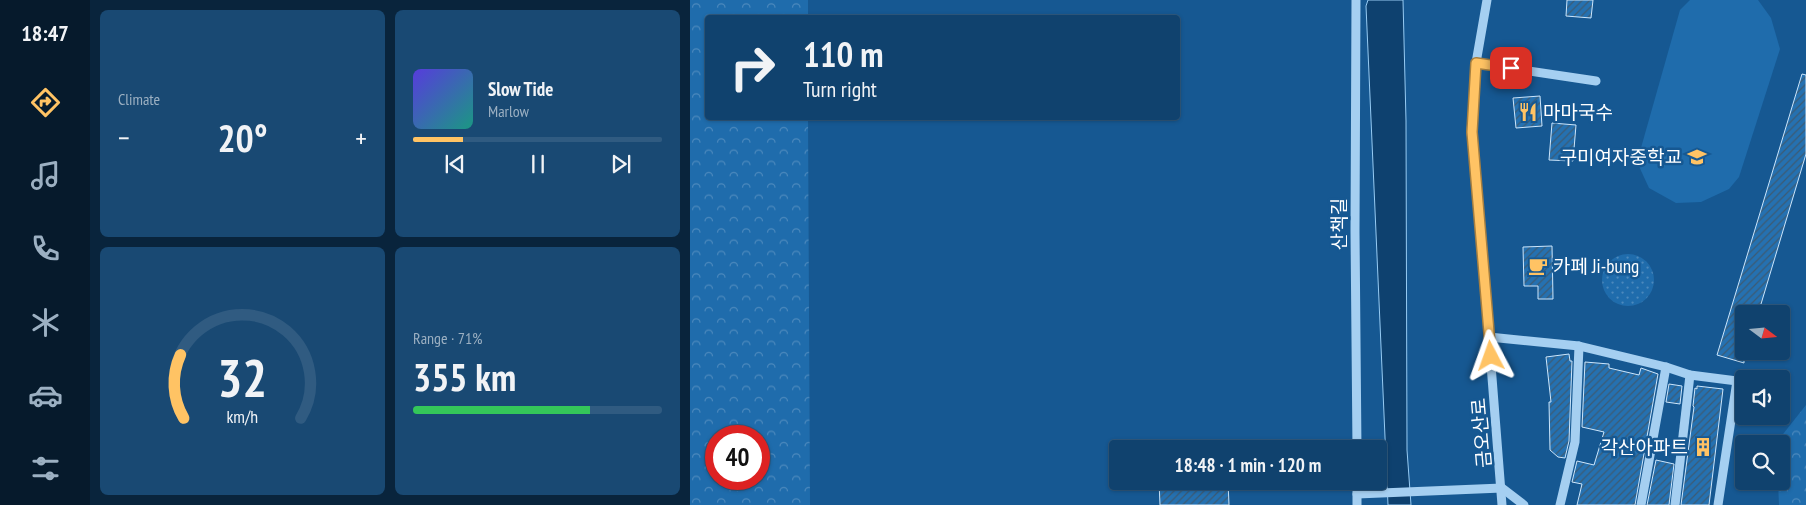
<!DOCTYPE html>
<meta charset="utf-8">
<style>
:root{--surface:#10426e;--page:#194973;--text:#f1f3f6;--muted:#9cb0c2;--line:#305b81;--accent:#ffc364}
body{margin:0;font-family:"PT Sans Narrow","Noto Sans KR",sans-serif;background:var(--page);color:var(--text);height:100vh;display:flex;flex-direction:column;font-size:19px;white-space:nowrap}
*{box-sizing:border-box;margin:0}
p{font-size:16px;color:var(--muted)}
.icon{flex:none;width:28px;height:28px;fill:none;stroke:currentColor;stroke-width:2;stroke-linecap:round;stroke-linejoin:round}
.map{position:relative;flex:1;overflow:hidden}
.panel{display:flex;flex-direction:column;gap:10px;padding:10px;background:#09243c;width:600px}
.panel>*{flex:none}
.hud{position:absolute;left:15px;top:15px;width:475px;height:105px;border-radius:5px;box-shadow:0 1px 4px #0004,0 0 0 1px var(--line);background:#10426e;color:var(--text);overflow:hidden}
.needle{width:32px;rotate:106deg}
.buttons{position:absolute;left:1045px;top:305px;display:grid;gap:10px}
.buttons a{display:grid;place-items:center;width:55px;height:55px;border-radius:5px;background:var(--surface);box-shadow:0 1px 4px #0004,0 0 0 1px var(--line);font-size:25px}
.speed{position:absolute;left:15px;top:425px;display:flex;gap:10px;font-size:25px;font-weight:700;text-align:center}
.speed>*{display:grid;place-content:center;width:65px;height:65px;border-radius:50%;background:var(--surface);box-shadow:0 1px 4px #0004,0 0 0 1px var(--line);line-height:1}
.speed .limit{border:8px solid #d22;background:#fff;color:#111}
.pin{position:absolute;display:grid;place-items:center;width:42px;height:42px;color:#fff;margin:-21px;border-radius:10px;box-shadow:0 2px 8px #0006}
.me{position:absolute;width:55px;margin:-28px;rotate:356deg;stroke-linejoin:round;filter:drop-shadow(0 0 4px #0008)}
.turn{display:flex;align-items:center;gap:18px;height:105px;padding:0 15px;font-size:22px}
.turn .icon{width:65px;height:65px;stroke-width:2.5}
.turn b{display:block;font-size:35px;line-height:42px}
.big{font-size:38px;font-weight:800;line-height:1.1}
.panel .widget{flex:1;display:flex;flex-direction:column;justify-content:center;gap:8px;min-width:0;padding:0 18px;border-radius:8px;background:var(--page)}
.panel .dial{align-items:center;gap:0}
.dial svg{height:130px;overflow:visible;fill:none;stroke:var(--line);stroke-width:7;stroke-linecap:round;text-anchor:middle}
.dial text{fill:var(--text);stroke:none}
.song{display:flex;align-items:center;gap:15px}
.cover{width:60px;height:60px;border-radius:8px;background:linear-gradient(135deg,hsl(250 70% 55%),hsl(170 70% 35%))}
.played{height:5px;border-radius:2px;background:linear-gradient(90deg,var(--accent) 20%,var(--line) 20%)}
.keys{display:flex;justify-content:space-around;direction:ltr}
.heat{display:flex;justify-content:space-between;align-items:center;font-size:28px;direction:ltr}
.charge{height:8px;border-radius:4px;background:linear-gradient(90deg,#34c759 71%,var(--line) 0)}
.panel .tiles{flex:1;display:grid;gap:10px;grid-template-columns:repeat(2,1fr)}
.trip{position:absolute;left:419px;top:440px;width:278px;height:50px;border-radius:5px;background:var(--surface);box-shadow:0 1px 4px #0004,0 0 0 1px var(--line);font-weight:800;line-height:50px;text-align:center}
main{display:flex;flex:1;min-height:0}
.tabs{display:flex;flex-direction:column;width:90px;justify-content:space-around;align-items:center;background:#061a2c;color:var(--muted)}
.tabs .icon{width:35px;height:35px}
.tabs .active{color:var(--accent)}
.tabs b{font-size:22px;color:var(--text)}
.map>svg:first-child{display:block}
</style>
<main>
<nav class="tabs">
<b>18:47</b>
<svg class="icon active" aria-label="directions" viewBox="0 0 24 24"><path d="M12 3l9 9-9 9-9-9zM9 14v-3h6M13 9l2 2-2 2"/></svg>
<svg class="icon" aria-label="music" viewBox="0 0 24 24"><path d="M9 18V5l10-2v13"/><circle cx="6" cy="18" r="3"/><circle cx="16" cy="16" r="3"/></svg>
<svg class="icon" aria-label="phone" viewBox="0 0 24 24"><path d="M5 4h4l2 5-3 2q2 4 5 5l2-3 5 2v4C11 20 4 13 5 4z"/></svg>
<svg class="icon" aria-label="climate" viewBox="0 0 24 24"><path d="M12 3v18M4 7l16 10M4 17L20 7"/></svg>
<svg class="icon" aria-label="car" viewBox="0 0 24 24"><path d="M5 17H2v-5l4-1 3-4h7l3 4 3 1v5h-3M9 17h6M6 11h13"/><circle cx="7" cy="17" r="2"/><circle cx="17" cy="17" r="2"/></svg>
<svg class="icon" aria-label="filters" viewBox="0 0 24 24"><path d="M4 7h16M4 17h16"/><circle cx="9" cy="7" r="2"/><circle cx="15" cy="17" r="2"/></svg>
</nav>
<section class="panel">
<div class="tiles">
<div class="widget"><p>Climate</p>
<div class="heat"><a>−</a><b class="big">20°</b><a>+</a></div>
</div>
<div class="widget">
<div class="song"><i class="cover"></i><div><b>Slow Tide</b><p>Marlow</p></div></div>
<div class="played"></div>
<div class="keys"><svg class="icon" aria-label="previous" viewBox="0 0 24 24"><path d="M18 5L8 12l10 7zM5 5v14"/></svg><svg class="icon" aria-label="pause" viewBox="0 0 24 24"><path d="M8 5v14M16 5v14"/></svg><svg class="icon" aria-label="next" viewBox="0 0 24 24"><path d="M6 5l10 7-10 7zM19 5v14"/></svg></div>
</div>
<div class="widget dial"><svg viewBox="0 0 100 80">
<path d="M14 69A42 42 0 1 1 86 69"/>
<path d="M14 69A42 42 0 0 1 12 30" stroke="#ffc364"/>
<text x="50" y="56" font-size="32" font-weight="700">32</text>
<text x="50" y="72" font-size="11">km/h</text>
</svg></div>
<div class="widget"><p>Range · 71%</p><b class="big">355 km</b><div class="charge"></div></div>
</div>
</section>
<div class="map">
<svg width="1116" height="505" viewBox="0 0 1116 505">
<defs>
<pattern id="green-dots" width="8" height="8" patternUnits="userSpaceOnUse" patternTransform="scale(1.25)"><rect width="8" height="8" fill="#1f6cac"/><path d="M2 2h.1M6 6h.1" fill="none" stroke="#4c89bd" stroke-width="1.8" stroke-linecap="round"/></pattern>
<pattern id="forest-crowns" width="20" height="18" patternUnits="userSpaceOnUse" patternTransform="scale(1.25)"><rect width="20" height="18" fill="#1f6cac"/><path d="M2 6a3 3 0 1 1 6 0M12 15a3 3 0 1 1 6 0" fill="none" stroke="#4c89bd"/></pattern>
<pattern id="building-hatch" width="6" height="6" patternUnits="userSpaceOnUse" patternTransform="scale(1.25)"><rect width="6" height="6" fill="#2571b1"/><path d="M-1 1l2-2M0 6l6-6M5 7l2-2" fill="none" stroke="#3c5b74"/></pattern>
</defs>
<rect width="100%" height="100%" fill="#165892"/>
<circle fill="url(#green-dots)" cx="938" cy="280" r="26"/>
<g fill="url(#forest-crowns)" fill-rule="evenodd">
<path d="M0 0H118V17L18 18V118H118L120 505H0ZM26 436H69V479H26Z"/>
<polygon points="1116,405 1116,505 1089,505 1088,481 1091,481 1091,444 1086,443"/>
</g>
<polygon fill="#1f6cac" points="1000,0 1068,0 1081,18 1090,49 1049,177 1039,189 1011,202 986,203 959,188 947,162 990,10"/>
<polygon fill="#0e416f" stroke="#97cbf3" points="678,0 713,0 716,121 717,450 721,505 698,505 676,6"/>
<g fill="url(#building-hatch)" stroke="#cce6fc">
<polygon points="877,0 903,0 901,18 876,16"/>
<polygon points="1112,74 1116,75 1116,154 1068,314 1054,314 1054,363 1027,355"/>
<polygon points="850,96 852,126 826,128 823,98"/>
<polygon points="862,123 886,125 883,161 859,160"/>
<polygon points="862,246 863,299 848,299 848,286 834,286 833,247"/>
<polygon points="879,354 880,361 882,361 879,441 875,458 868,457 860,450 859,402 861,402 856,357"/>
<polygon points="895,362 919,364 919,368 949,375 951,368 968,374 945,505 887,505 892,484 882,482 887,461 904,465 914,432 892,427"/>
<polygon points="979,384 992,386 990,404 976,402"/>
<polygon points="1007,386 1033,389 1019,505 991,505 1004,407 1003,406 1005,388 1007,389"/>
<polygon points="966,460 984,464 979,505 957,505"/>
<polygon points="469,481 538,481 539,505 470,505"/>
</g>
<g fill="none" stroke-linecap="round" stroke-linejoin="round">
<g stroke="#a5cff1" stroke-width="9">
<polyline points="666,0 665,231 667,449"/>
<polyline points="797,0 786,63 781,132 788,199 812,505"/>
<polyline points="786,63 906,81"/>
<polyline points="799,337 889,346 976,367 1000,375 1047,381 1028,505"/>
<polyline points="667,481 667,505"/>
<polyline points="667,494 812,488 834,505"/>
<polyline points="870,505 885,442 889,346"/>
<polyline points="951,505 976,367"/>
<polyline points="985,505 1000,375"/>
</g>
</g>
<g fill="none" stroke-linecap="round" stroke-linejoin="round">
<g stroke="#a67f41" stroke-width="12">
<polyline id="route" points="801,356 782,132 786,63 821,68"/>
</g>
<use href="#route" stroke="#ffc364" stroke-width="9"/>
</g>
<defs>
<g id="restaurant-bare" transform="scale(1.5)"><path d="M-5-6h1v4h1v-4h1v4h1v-4h1v5L-1.5 .5V6h-2V.5L-5-1ZM5-6V6H3V1.5H1.5Q1.5-4 5-6Z" fill="#ffc364" stroke="#165892" stroke-width="2.5" paint-order="stroke"/></g>
<g id="school-bare" transform="scale(1.5)"><path d="M0-5L7-2L0 1L-7-2ZM-4 1L0 2.5L4 1V4Q0 6-4 4Z" fill="#ffc364" stroke="#165892" stroke-width="2.5" paint-order="stroke"/></g>
<g id="cafe-bare" transform="scale(1.5)"><path d="M-5.5-4.5H6V0H3Q3 3.5 0 3.5H-2.5Q-5.5 3.5-5.5 0ZM3-3.2v2h1.7v-2ZM-6 4.5H4V6H-6Z" fill="#ffc364" stroke="#165892" stroke-width="2.5" paint-order="stroke"/></g>
<g id="building-bare" transform="scale(1.5)"><path d="M-4-6H4V6H1V3H-1V6H-4ZM-2.5-4.3h1.7v1.8h-1.7ZM.8-4.3h1.7v1.8H.8ZM-2.5-1h1.7V.8h-1.7ZM.8-1h1.7V.8H.8Z" fill="#ffc364" stroke="#165892" stroke-width="2.5" paint-order="stroke"/></g>
</defs>
<g fill-rule="evenodd">
<use href="#restaurant-bare" x="838" y="112"/>
<use href="#school-bare" x="1007" y="157"/>
<use href="#cafe-bare" x="848" y="266"/>
<use href="#building-bare" x="1013" y="447"/>
</g>
<g text-anchor="middle" dominant-baseline="central" stroke-width="5" stroke-linejoin="round" paint-order="stroke">
<g font-size="19" fill="#fff" stroke="#165892" text-anchor="start">
<text x="853" y="112">마마국수</text>
<text x="992" y="157" text-anchor="end">구미여자중학교</text>
<text x="863" y="266">카페 Ji-bung</text>
<text x="998" y="447" text-anchor="end">각산아파트</text>
</g>
<g font-size="19" fill="#fff" stroke="#165892">
<text transform="translate(649 224) rotate(-90)">산책길</text>
<text transform="translate(791 433) rotate(-95)">금오산로</text>
</g>
</g>
</svg>
<div class="buttons">
<a><svg class="needle" viewBox="-14 -14 28 28"><path d="M0-13l5 13h-10z" fill="#e53935"/><path d="M0 13l5-13h-10z" fill="#9cb0c2"/></svg></a>
<a><svg class="icon" aria-label="sound" viewBox="0 0 24 24"><path d="M4 9h4l5-4v14l-5-4H4zM17 9q2 3 0 6"/></svg></a>
<a><svg class="icon" aria-label="search" viewBox="0 0 24 24"><circle cx="10" cy="10" r="6"/><path d="M15 15l6 6"/></svg></a>
</div>
<div class="speed"><div class="limit">40</div></div>
<div class="pin" style="left:821px;top:68px;background:#d93025"><svg class="icon" aria-label="arrive" viewBox="0 0 24 24"><path d="M6 21V4h12l-3 4 3 4H6"/></svg></div>
<svg class="me" style="left:801px;top:356px" viewBox="-20 -20 40 40"><path d="M0-17L14 15 0 8-14 15z" fill="#ffc364" stroke="#fff" stroke-width="4"/></svg>
<div class="trip">18:48 · 1 min · 120 m</div>
<div class="hud">
<div class="turn"><svg class="icon" aria-label="right" viewBox="0 0 24 24"><path d="M7 20v-9h11M14 6l5 5-5 5"/></svg><div><b>110 m</b>Turn right</div></div>
</div>
</div>
</main>
